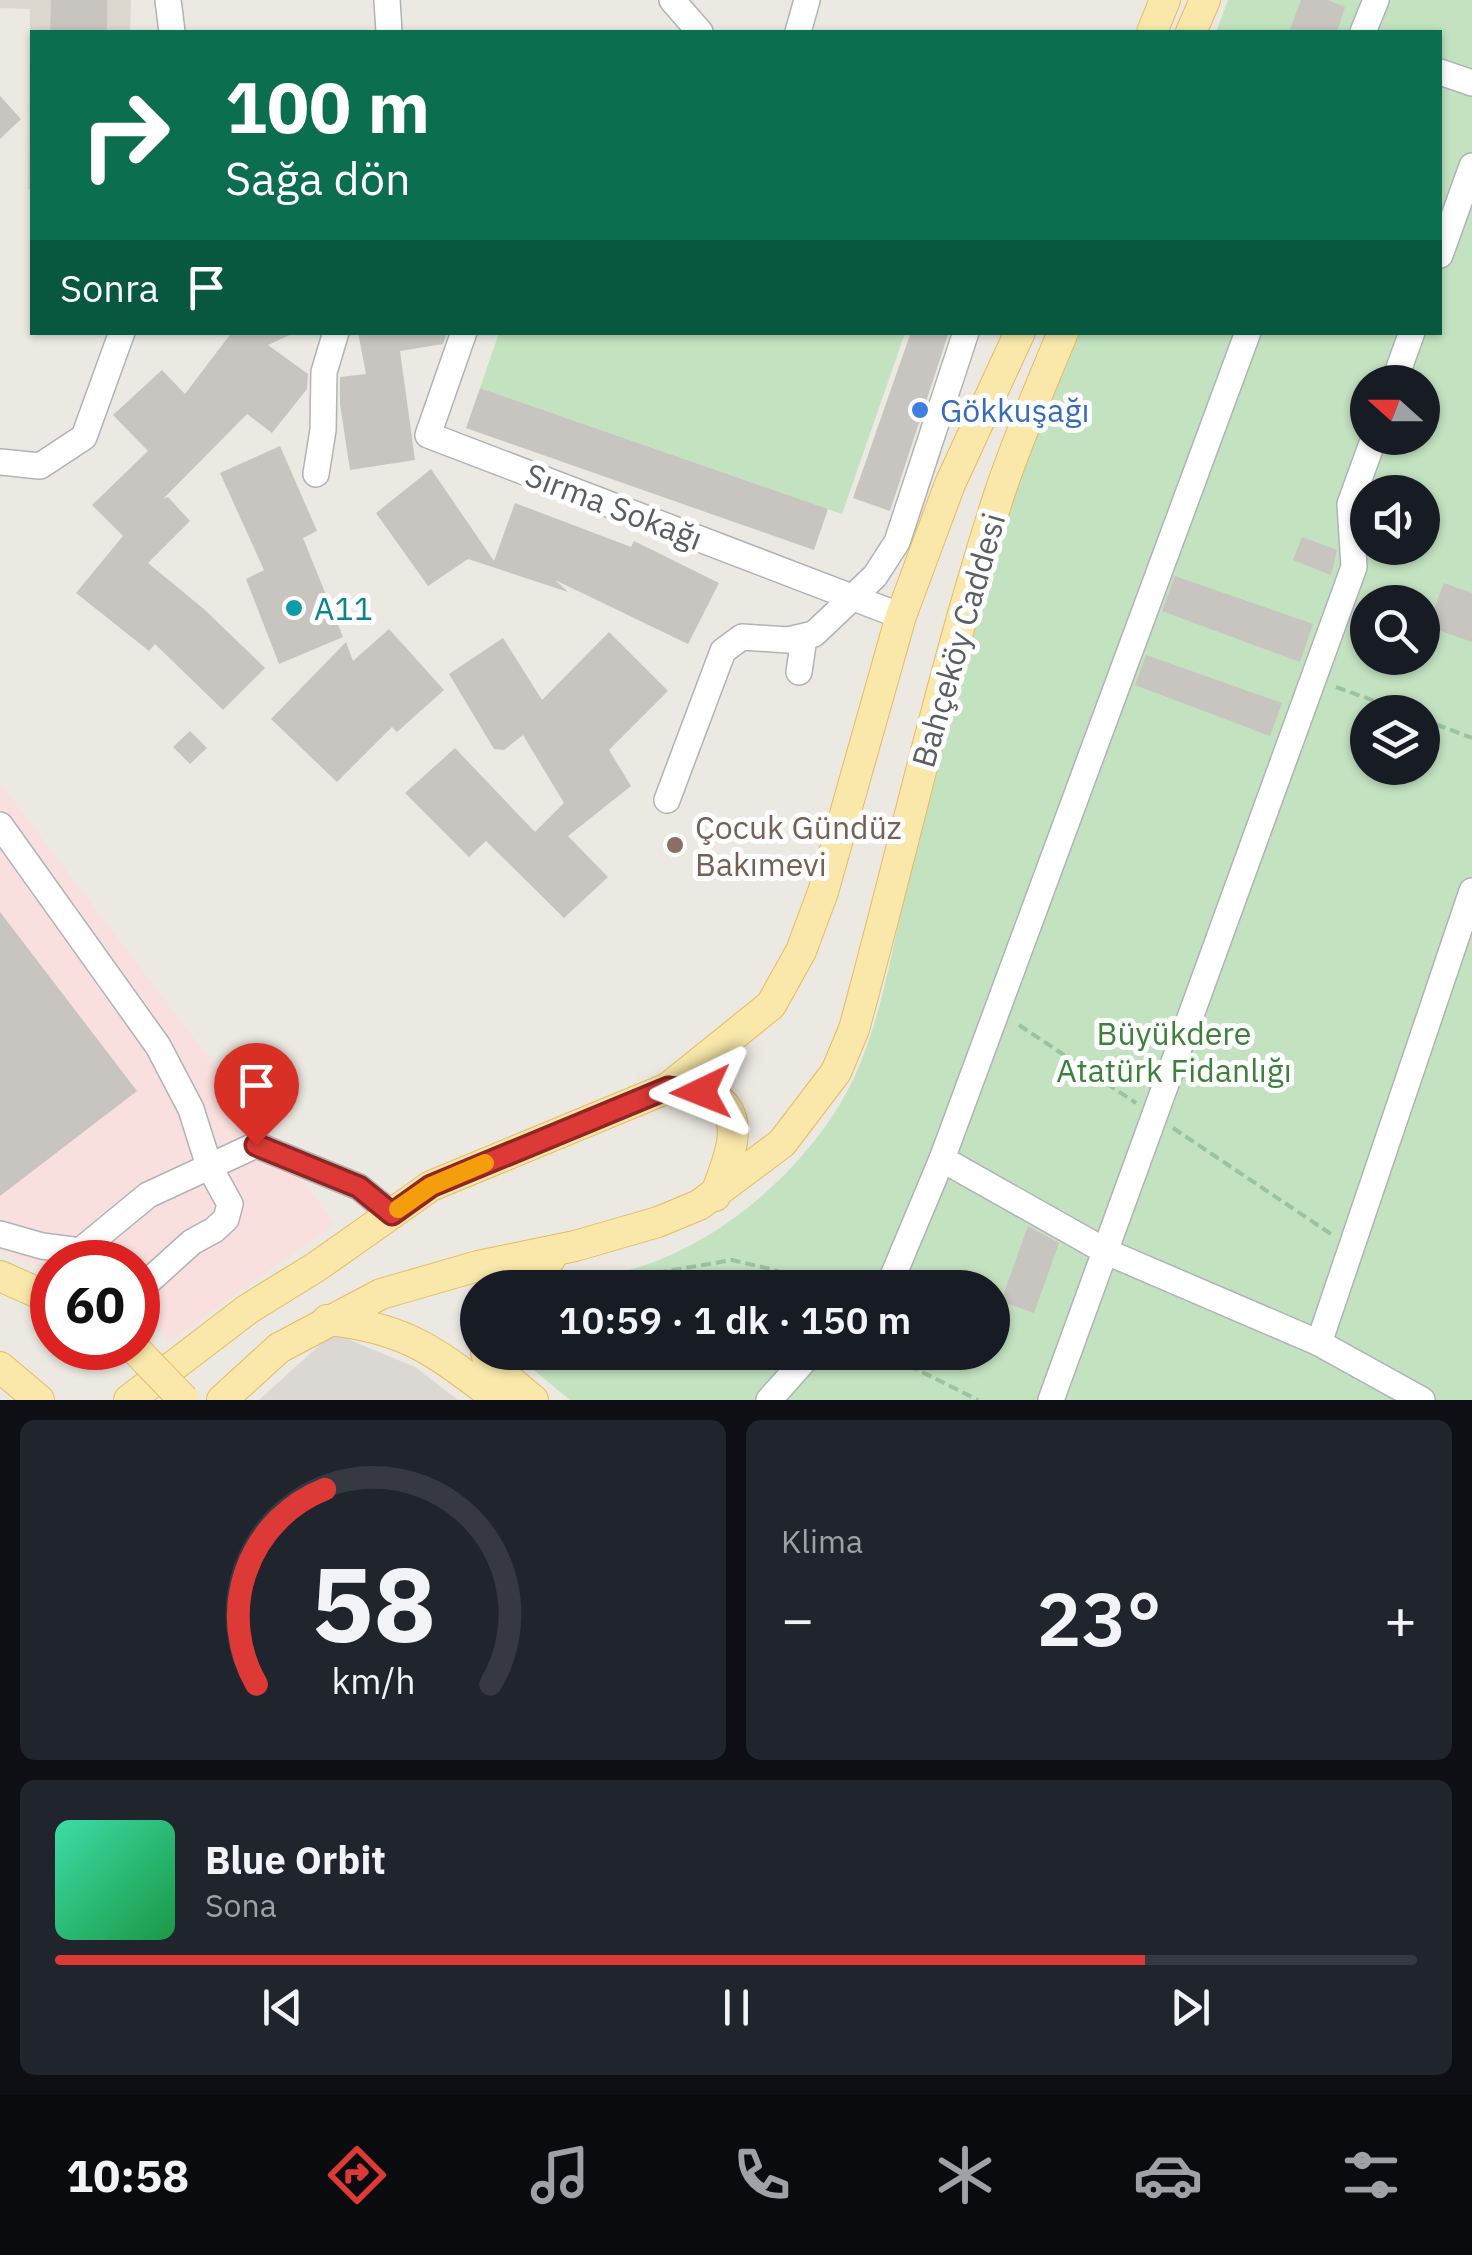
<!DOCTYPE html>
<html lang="tr">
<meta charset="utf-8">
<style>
:root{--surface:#171b24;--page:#20242c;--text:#f1f3f6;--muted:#9ea1a6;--line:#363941;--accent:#dd3a37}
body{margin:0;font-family:"IBM Plex Sans",sans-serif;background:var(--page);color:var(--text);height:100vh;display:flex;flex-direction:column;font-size:38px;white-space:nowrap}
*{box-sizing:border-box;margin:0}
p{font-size:32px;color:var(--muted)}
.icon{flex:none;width:55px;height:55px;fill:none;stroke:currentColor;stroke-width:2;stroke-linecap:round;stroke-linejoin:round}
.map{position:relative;height:1400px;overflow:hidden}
.sheet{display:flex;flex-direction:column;gap:20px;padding:20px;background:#0d0f14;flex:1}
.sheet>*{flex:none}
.banner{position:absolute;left:30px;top:30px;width:1412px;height:305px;border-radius:0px;box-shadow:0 2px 8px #0004;background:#0b6e4f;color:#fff;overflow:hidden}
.needle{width:65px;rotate:291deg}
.fabs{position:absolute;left:1350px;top:365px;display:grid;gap:20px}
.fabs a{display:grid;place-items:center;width:90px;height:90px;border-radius:50%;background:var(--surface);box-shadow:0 2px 8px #0004;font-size:50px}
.speed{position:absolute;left:30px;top:1240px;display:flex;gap:20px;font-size:50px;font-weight:700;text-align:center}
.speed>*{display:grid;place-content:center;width:130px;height:130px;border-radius:50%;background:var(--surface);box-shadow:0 2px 8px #0004;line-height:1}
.speed .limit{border:15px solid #d22;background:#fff;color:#111}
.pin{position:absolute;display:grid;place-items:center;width:85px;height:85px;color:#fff;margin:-102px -42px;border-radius:50% 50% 50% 0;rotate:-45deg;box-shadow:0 0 10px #0007}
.pin .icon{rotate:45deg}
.me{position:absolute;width:110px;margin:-55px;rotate:268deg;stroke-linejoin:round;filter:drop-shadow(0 0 8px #0008)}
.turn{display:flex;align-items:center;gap:35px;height:210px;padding:0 30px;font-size:45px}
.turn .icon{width:130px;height:130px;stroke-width:2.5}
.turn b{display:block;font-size:70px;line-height:85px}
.then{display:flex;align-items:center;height:95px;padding:0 30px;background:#0003;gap:20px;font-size:38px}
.big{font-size:75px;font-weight:600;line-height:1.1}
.sheet .card{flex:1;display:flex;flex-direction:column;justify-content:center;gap:15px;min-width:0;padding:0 35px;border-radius:15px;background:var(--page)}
.sheet .dial{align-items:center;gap:0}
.dial svg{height:260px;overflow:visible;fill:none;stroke:var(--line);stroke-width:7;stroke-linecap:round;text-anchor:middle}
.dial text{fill:var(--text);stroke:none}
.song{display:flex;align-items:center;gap:30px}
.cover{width:120px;height:120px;border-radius:15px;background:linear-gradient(135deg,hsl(160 70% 55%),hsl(140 70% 35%))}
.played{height:10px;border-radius:5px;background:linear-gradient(90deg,var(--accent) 80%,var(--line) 80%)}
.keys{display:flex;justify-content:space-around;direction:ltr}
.heat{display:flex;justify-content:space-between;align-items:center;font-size:55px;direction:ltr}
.sheet .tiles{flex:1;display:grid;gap:20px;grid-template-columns:1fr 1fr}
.card:last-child{grid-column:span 2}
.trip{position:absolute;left:460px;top:1270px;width:550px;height:100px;border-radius:50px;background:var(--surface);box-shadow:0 2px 8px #0004;font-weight:600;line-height:100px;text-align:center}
.tab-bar{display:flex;height:160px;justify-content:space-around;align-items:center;background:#090b0e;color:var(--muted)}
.tab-bar .icon{width:70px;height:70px}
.tab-bar .selected{color:var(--accent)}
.tab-bar b{font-size:45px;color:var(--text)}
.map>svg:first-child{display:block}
</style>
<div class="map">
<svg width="1472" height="1400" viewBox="0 0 1472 1400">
<rect width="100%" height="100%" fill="#ece9e2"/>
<polygon fill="#dbd8d4" points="333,1333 415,1367 458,1400 259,1400"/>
<polygon fill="#dcd8d0" points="0,0 131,0 130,32 32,32 32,189 28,189 30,9 0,8"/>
<polygon fill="#f9dfde" points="0,783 335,1224 171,1340 138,1315 138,1262 52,1262 52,1272 0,1250"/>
<g fill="#c2e2c0" fill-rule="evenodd">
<path d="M1228 0H1472V1400H570L513 1353 992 1352V1288L538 1287C572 1281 609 1277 642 1266 733 1237 828 1149 862 1059 884 1003 894 942 907 883 921 821 936 760 951 699 983 573 1029 453 1075 333L1440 332V32H1216ZM1368 382H1422V438H1368ZM1368 492H1422V548H1368ZM1368 602H1422V658H1368ZM1368 712H1422V768H1368Z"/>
<polygon points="499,333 905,333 842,514 480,388"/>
</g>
<g fill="#c8c4bf">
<polygon points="51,0 107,0 107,32 50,32"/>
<polygon points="1301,0 1328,0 1345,7 1337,32 1289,32"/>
<polygon points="0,96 21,119 0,139"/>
<polygon points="232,332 296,332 268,345 308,374 307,389 272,433 247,414 163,499 168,497 190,521 148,563 205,610 265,668 223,710 155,644 149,651 76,593 123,536 92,505 148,451 113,415 162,370 185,394"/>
<polygon points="358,332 447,332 443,344 400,351 415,460 350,470 340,404 340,377 366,374"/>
<polygon points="911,332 949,332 890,511 853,498"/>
<polygon points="480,388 828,509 814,550 466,428"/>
<polygon points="280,446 317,531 303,538 343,637 279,664 246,579 264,570 220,473"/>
<polygon points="431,469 494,561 515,503 631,547 634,541 719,583 688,644 555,580 568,592 468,559 428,586 376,513"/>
<polygon points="1302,537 1337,550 1331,575 1293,560"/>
<polygon points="1175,576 1313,624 1300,662 1162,611"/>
<polygon points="1444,583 1472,593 1472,642 1427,626"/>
<polygon points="389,629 444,690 397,732 392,727 337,782 271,719 346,642 353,661"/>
<polygon points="609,632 668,691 609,750 631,786 568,836 608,877 564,918 486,841 469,857 405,793 455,748 535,832 564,803 523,735 504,750 494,749 449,674 503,638 542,700"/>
<polygon points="1146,655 1282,703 1270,736 1135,685"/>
<polygon points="190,731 207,748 190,764 173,747"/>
<polygon points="0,912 137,1091 0,1196"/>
<polygon points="1028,1226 1059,1243 1034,1313 1001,1301"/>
</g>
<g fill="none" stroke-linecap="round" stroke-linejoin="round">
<g stroke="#afb3b7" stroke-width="28">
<g id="minor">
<polyline points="168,0 172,32"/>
<polyline points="387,0 389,32"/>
<polyline points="672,0 700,32"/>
<polyline points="798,32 807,0"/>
<polyline points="1363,32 1376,0"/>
<polyline points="1440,72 1472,83"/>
<polyline points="1440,255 1472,166"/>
<polyline points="464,332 428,435 901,616"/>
<polyline points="1248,332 942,1159 1107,1252 1319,1343 1422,1400"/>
<polyline points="1394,382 1412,332"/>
<polyline points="0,462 40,466 84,437 122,332"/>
<polyline points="316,474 323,430 324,372 336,332"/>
<polyline points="799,672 804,638"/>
<polyline points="667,800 723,651 742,637 788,640 814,634 875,576 897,542 966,332"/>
<polyline points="0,825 158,1046 191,1109 209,1166 230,1204 226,1219 214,1230 192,1242 150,1280 138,1285"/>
<polyline points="0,1234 42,1246 80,1251 148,1195 256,1145 359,1187 392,1214"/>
<polyline points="888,1288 942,1159"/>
<polyline points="1319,1343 1472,891"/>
<polyline points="769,1400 812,1352"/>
<polyline points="1051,1400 1354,567 1350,504 1374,438"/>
</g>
</g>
<g stroke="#e8ba5f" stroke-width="32">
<g id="major">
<polyline points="1152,32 1165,0"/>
<polyline points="1191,32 1205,0"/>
<path d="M668 1088C683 1090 703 1090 716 1098 749 1120 725 1167 715 1196"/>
<polyline points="0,1276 52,1299"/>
<polyline points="505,1288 550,1259"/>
<path d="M327 1320C409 1328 436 1353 499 1400"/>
<polyline points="486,1352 489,1363 533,1400"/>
<polyline points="0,1367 39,1400"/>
<polyline points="129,1400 248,1309 316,1267 431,1186 668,1088 771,1005 801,951 823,892 901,616 950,484 1020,332"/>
<path d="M222 1400 279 1348 381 1294 478 1266 575 1246 658 1222 699 1205 782 1143 836 1072 854 1029C903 851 942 671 999 495 1017 440 1041 386 1063 332"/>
</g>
</g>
<g stroke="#9ac3a2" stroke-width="4" stroke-dasharray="10 5" stroke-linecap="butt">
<polyline points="1336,687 1405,712"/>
<polyline points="1422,719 1472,738"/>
<polyline points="1019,1025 1136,1103"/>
<polyline points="1173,1128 1331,1234"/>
<polyline points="659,1271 680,1288"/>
<polyline points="568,1288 732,1260 775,1270 815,1288"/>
<polyline points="762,1352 774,1362"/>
<polyline points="882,1352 978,1400"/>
</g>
<use href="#minor" stroke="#fff" stroke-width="25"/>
<use href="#major" stroke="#f9e8aa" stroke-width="30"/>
<g stroke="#e8ba5f" stroke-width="32" stroke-linecap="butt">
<polyline id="major-bridge" points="134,1348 184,1400"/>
</g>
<use href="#major-bridge" stroke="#f9e8aa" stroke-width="30"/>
</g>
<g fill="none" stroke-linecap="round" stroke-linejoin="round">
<g stroke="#902624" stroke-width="25">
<polyline id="route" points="256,1145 359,1187 392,1214 431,1186 668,1088 701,1092"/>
</g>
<use href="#route" stroke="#dd3a37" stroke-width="18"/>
<polyline stroke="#f59e0b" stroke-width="18" points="398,1209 431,1186 485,1163"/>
</g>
<circle fill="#3f7fe0" stroke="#fff" stroke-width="4" cx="920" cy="410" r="10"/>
<circle fill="#0f9aa8" stroke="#fff" stroke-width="4" cx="294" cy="608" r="10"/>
<circle fill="#8d6e63" stroke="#fff" stroke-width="4" cx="675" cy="845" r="10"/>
<g text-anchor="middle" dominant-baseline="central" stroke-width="10" stroke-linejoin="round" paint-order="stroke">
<g font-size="32" fill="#366cbe" stroke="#fff" text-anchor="start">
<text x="940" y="410">Gökkuşağı</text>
</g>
<g font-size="32" fill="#5a5e62" stroke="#fff">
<text transform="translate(614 506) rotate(21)">Sırma Sokağı</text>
<text transform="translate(958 640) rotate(-74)">Bahçeköy Caddesi</text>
</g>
<g font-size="32" fill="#0d838f" stroke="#fff" text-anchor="start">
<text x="314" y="608">A11</text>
</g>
<g font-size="32" fill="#785e54" stroke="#fff" text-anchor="start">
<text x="695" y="827">Çocuk Gündüz<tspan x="695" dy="37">Bakımevi</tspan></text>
</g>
<g font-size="32" fill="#3b813a" stroke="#fff">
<text x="1174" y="1033">Büyükdere<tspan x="1174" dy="37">Atatürk Fidanlığı</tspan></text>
</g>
</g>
</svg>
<div class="fabs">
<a><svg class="needle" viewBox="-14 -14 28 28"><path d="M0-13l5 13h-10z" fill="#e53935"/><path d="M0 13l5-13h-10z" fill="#9ea1a6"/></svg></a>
<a><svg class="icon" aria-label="sound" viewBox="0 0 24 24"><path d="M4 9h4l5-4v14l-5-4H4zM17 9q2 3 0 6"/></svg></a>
<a><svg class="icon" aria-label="search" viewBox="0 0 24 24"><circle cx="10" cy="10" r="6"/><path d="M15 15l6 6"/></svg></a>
<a><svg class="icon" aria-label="layers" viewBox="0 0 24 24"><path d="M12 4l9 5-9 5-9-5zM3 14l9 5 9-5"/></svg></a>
</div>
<div class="speed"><div class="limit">60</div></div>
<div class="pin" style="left:256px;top:1145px;background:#d93025"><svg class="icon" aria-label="arrive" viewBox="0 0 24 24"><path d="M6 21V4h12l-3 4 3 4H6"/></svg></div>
<svg class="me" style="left:701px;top:1092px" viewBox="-20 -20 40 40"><path d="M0-17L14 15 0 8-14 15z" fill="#dd3a37" stroke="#fff" stroke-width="4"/></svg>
<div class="trip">10:59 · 1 dk · 150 m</div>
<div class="banner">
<div class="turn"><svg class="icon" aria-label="right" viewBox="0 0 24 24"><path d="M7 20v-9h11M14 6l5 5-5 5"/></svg><div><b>100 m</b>Sağa dön</div></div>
<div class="then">Sonra<svg class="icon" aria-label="arrive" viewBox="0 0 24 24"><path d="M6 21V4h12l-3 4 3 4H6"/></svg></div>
</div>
</div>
<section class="sheet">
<div class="tiles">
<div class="card dial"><svg viewBox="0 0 100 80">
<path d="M14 69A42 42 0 1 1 86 69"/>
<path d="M14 69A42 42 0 0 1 35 9" stroke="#dd3a37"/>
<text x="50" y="56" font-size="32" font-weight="700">58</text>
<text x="50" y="72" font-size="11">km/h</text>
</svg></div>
<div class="card"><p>Klima</p>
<div class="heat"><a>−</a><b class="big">23°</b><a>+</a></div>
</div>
<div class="card">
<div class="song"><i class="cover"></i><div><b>Blue Orbit</b><p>Sona</p></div></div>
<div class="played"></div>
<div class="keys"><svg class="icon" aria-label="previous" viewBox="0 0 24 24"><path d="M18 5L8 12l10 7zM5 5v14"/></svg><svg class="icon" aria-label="pause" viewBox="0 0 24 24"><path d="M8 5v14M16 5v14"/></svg><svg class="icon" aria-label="next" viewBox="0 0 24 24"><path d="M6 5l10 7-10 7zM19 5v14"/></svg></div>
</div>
</div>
</section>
<nav class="tab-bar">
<b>10:58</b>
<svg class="icon selected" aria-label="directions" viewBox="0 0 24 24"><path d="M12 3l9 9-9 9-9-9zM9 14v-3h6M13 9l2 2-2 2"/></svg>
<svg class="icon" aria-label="music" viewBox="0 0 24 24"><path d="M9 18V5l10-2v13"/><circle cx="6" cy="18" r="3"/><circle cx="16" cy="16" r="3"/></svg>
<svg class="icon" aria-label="phone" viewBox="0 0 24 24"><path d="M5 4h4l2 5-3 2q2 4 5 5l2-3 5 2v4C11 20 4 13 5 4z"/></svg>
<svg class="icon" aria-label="climate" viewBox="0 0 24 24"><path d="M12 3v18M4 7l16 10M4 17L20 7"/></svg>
<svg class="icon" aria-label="car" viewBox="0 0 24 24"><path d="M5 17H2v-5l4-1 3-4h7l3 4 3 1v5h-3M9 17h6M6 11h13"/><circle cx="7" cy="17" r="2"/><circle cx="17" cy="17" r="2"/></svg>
<svg class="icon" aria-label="filters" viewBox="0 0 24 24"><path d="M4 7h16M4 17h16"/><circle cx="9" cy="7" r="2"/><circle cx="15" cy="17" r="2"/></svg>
</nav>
